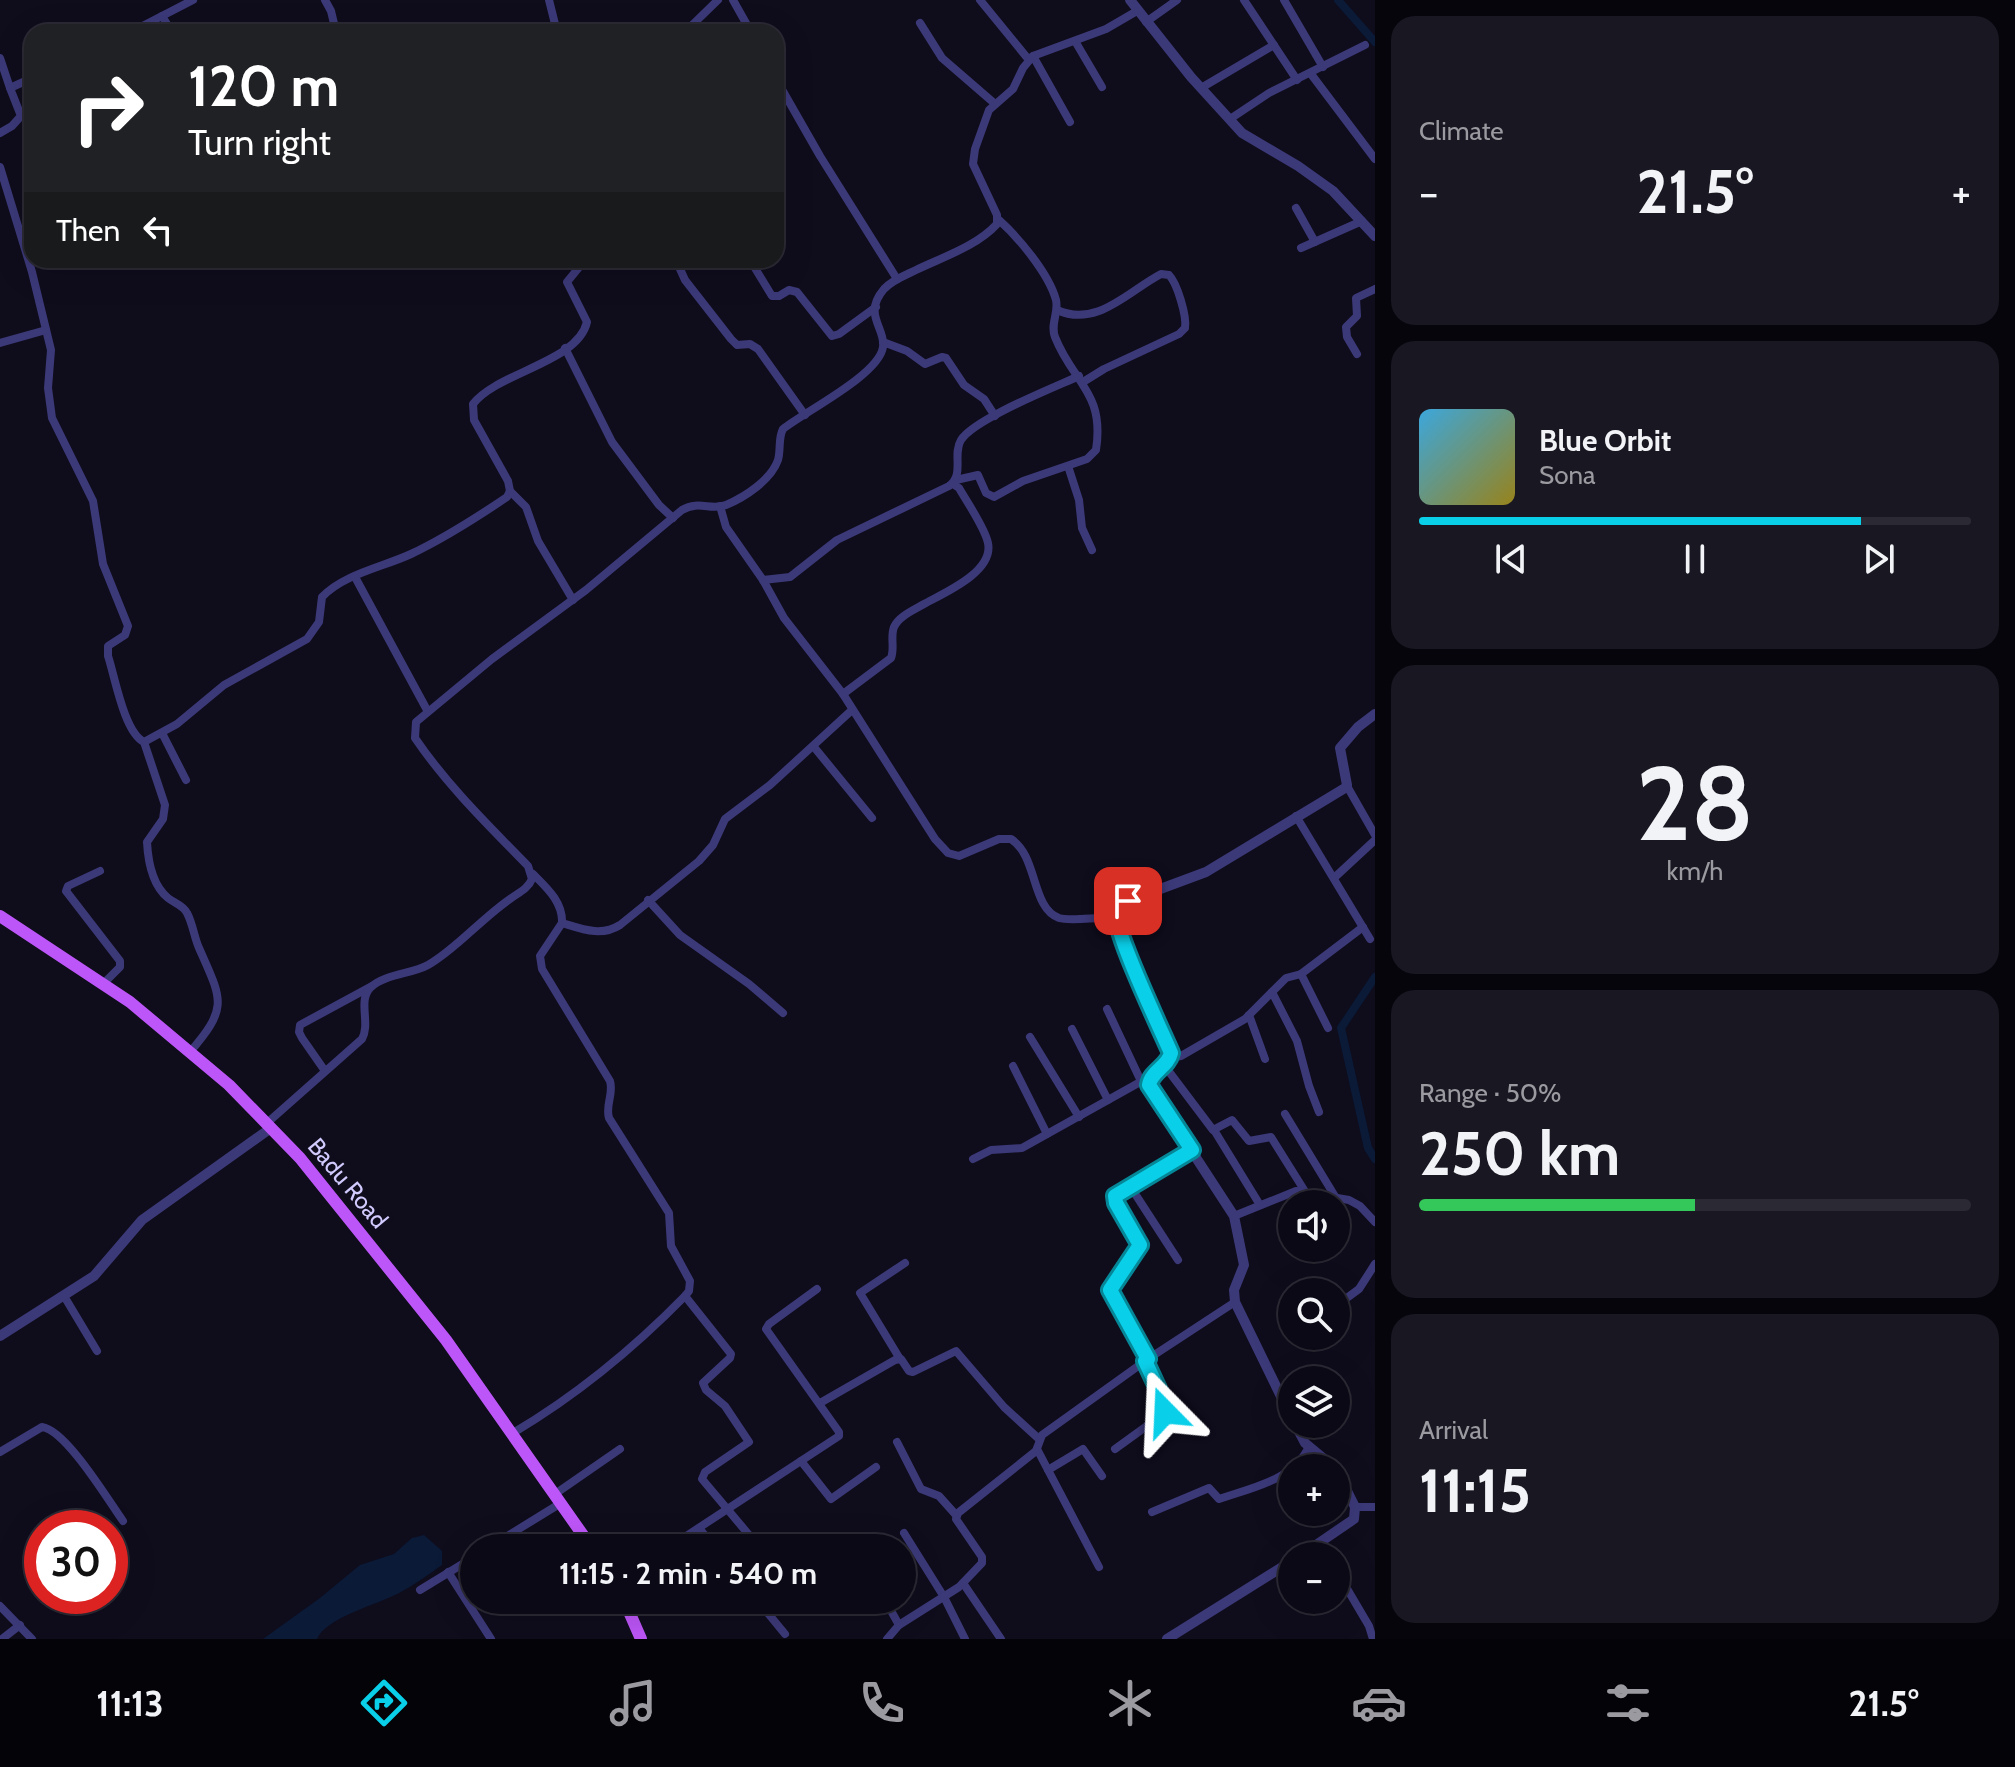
<!DOCTYPE html>
<meta charset="utf-8">
<style>
:root{--surface:#0b0915;--page:#191722;--text:#f1f3f6;--muted:#9a9aa0;--line:#2b2a34;--accent:#0acfe8}
body{margin:0;font-family:Cabin,sans-serif;background:var(--page);color:var(--text);height:100vh;display:flex;flex-direction:column;font-size:30px;white-space:nowrap}
*{box-sizing:border-box;margin:0}
p{font-size:26px;color:var(--muted)}
.icon{flex:none;width:44px;height:44px;fill:none;stroke:currentColor;stroke-width:2;stroke-linecap:round;stroke-linejoin:round}
.map{position:relative;flex:1;overflow:hidden}
.panel{display:flex;flex-direction:column;gap:16px;padding:16px;background:#06050c;width:640px}
.panel>*{flex:none}
.hud{position:absolute;left:24px;top:24px;width:760px;height:244px;border-radius:24px;box-shadow:0 8px 32px #0002,0 0 0 2px var(--line);background:#202124;color:#fff;overflow:hidden}
.buttons{position:absolute;left:1278px;top:1190px;display:grid;gap:16px}
.buttons a{display:grid;place-items:center;width:72px;height:72px;border-radius:50%;background:var(--surface);box-shadow:0 8px 32px #0002,0 0 0 2px var(--line);font-size:40px}
.speed{position:absolute;left:24px;top:1510px;display:flex;gap:16px;font-size:40px;font-weight:700;text-align:center}
.speed>*{display:grid;place-content:center;width:104px;height:104px;border-radius:50%;background:var(--surface);box-shadow:0 8px 32px #0002,0 0 0 2px var(--line);line-height:1}
.speed .limit{border:12px solid #d22;background:#fff;color:#111}
.pin{position:absolute;display:grid;place-items:center;width:68px;height:68px;color:#fff;margin:-34px;border-radius:16px;box-shadow:0 4px 12px #0006}
.me{position:absolute;width:88px;margin:-44px;rotate:339deg;stroke-linejoin:round;filter:drop-shadow(0 0 6px #0008)}
.turn{display:flex;align-items:center;gap:28px;height:168px;padding:0 32px;font-size:36px}
.turn .icon{width:104px;height:104px;stroke-width:2.5}
.turn b{display:block;font-size:56px;line-height:68px}
.then{display:flex;align-items:center;height:76px;padding:0 32px;background:#0003;gap:16px;font-size:30px}
.big{font-size:60px;font-weight:800;line-height:1.1}
.panel .tile{flex:1;display:flex;flex-direction:column;justify-content:center;gap:12px;min-width:0;padding:0 28px;border-radius:24px;background:var(--page)}
.panel .dial{align-items:center;gap:0}
.dial b{font-size:104px;line-height:1}
.song{display:flex;align-items:center;gap:24px}
.cover{width:96px;height:96px;border-radius:12px;background:linear-gradient(135deg,hsl(200 70% 55%),hsl(50 70% 35%))}
.played{height:8px;border-radius:4px;background:linear-gradient(90deg,var(--accent) 80%,var(--line) 80%)}
.keys{display:flex;justify-content:space-around;direction:ltr}
.heat{display:flex;justify-content:space-between;align-items:center;font-size:44px;direction:ltr}
.charge{height:12px;border-radius:6px;background:linear-gradient(90deg,#34c759 50%,var(--line) 0)}
.trip{position:absolute;left:460px;top:1534px;width:456px;height:80px;border-radius:40px;background:var(--surface);box-shadow:0 8px 32px #0002,0 0 0 2px var(--line);font-weight:800;line-height:80px;text-align:center}
.tabs{display:flex;height:128px;justify-content:space-around;align-items:center;background:#040408;color:var(--muted)}
.tabs .icon{width:56px;height:56px}
.tabs .selected{color:var(--accent)}
.tabs b{font-size:36px;color:var(--text)}
main{display:flex;flex:1;min-height:0}
.map>svg:first-child{display:block}
</style>
<main>
<div class="map">
<svg width="1375" height="1639" viewBox="0 0 1375 1639">
<rect width="100%" height="100%" fill="#0f0c1c"/>
<path fill="#0a1a37" d="M424 1535 442 1551V1565C428 1575 414 1585 399 1593 379 1604 325 1618 317 1639H263L320 1598 360 1565 394 1554 412 1538Z"/>
<g fill="none" stroke-linecap="round" stroke-linejoin="round">
<g stroke="#0a1a37" stroke-width="8">
<polyline points="1338,0 1375,42"/>
<polyline points="1375,977 1341,1028 1368,1148 1375,1159"/>
</g>
<g stroke="#3c3979" stroke-width="8">
<polyline points="325,0 331,11 336,32"/>
<polyline points="549,0 557,32"/>
<polyline points="733,0 751,32"/>
<polyline points="980,0 1029,60"/>
<polyline points="1244,0 1297,80"/>
<polyline points="1284,0 1323,67"/>
<polyline points="162,16 172,32"/>
<polyline points="1146,22 1177,0"/>
<polyline points="920,23 942,58 994,103"/>
<polyline points="131,32 193,0"/>
<polyline points="685,32 718,0"/>
<polyline points="1075,41 1102,87"/>
<polyline points="1033,56 1070,122"/>
<polyline points="0,58 10,88"/>
<polyline points="1311,74 1375,159"/>
<polyline points="776,79 820,156 897,279"/>
<polyline points="1201,88 1274,45"/>
<polyline points="1230,119 1269,93 1365,45"/>
<polyline points="0,133 12,126 21,116 10,88 32,78"/>
<path d="M0 167 32 272 51 350 48 388 52 418 93 501 103 564 128 626 125 635 108 646V656C115 677 124 732 144 742L177 724 224 685 307 639 319 622 322 597C344 574 383 567 411 554 445 538 476 518 507 497L510 491 508 481 474 420 473 404C498 372 578 362 587 322L567 282 585 260"/>
<polyline points="1296,208 1315,242"/>
<polyline points="1301,248 1362,221"/>
<polyline points="676,260 685,280 731,339 737,345 750,344 758,349 805,415"/>
<polyline points="750,260 772,296 779,296 789,290 797,292 832,336 839,334 876,307"/>
<path d="M1057 310C1097 328 1127 292 1161 274L1169 275C1177 283 1187 316 1185 328L1179 334 1104 369 1083 382"/>
<polyline points="883,342 907,351 925,364 942,357 946,358 964,385 984,399 995,416"/>
<polyline points="0,343 46,330"/>
<polyline points="565,348 612,442 659,505 673,518"/>
<polyline points="1357,354 1347,337 1346,327 1357,316 1356,298 1375,289"/>
<polyline points="1068,466 1079,500 1082,528 1092,550"/>
<path d="M956 480 978 475 986 493 994 497 1023 481 1087 459 1096 450C1105 392 1073 383 1055 337 1050 324 1059 313 1056 300 1049 274 1019 238 999 220"/>
<polyline points="510,491 526,507 538,541 573,600"/>
<path d="M720 506 726 527 763 580 784 618 843 694 935 839 948 853 959 856 999 839H1011C1038 856 1031 908 1059 918 1072 922 1100 916 1116 918"/>
<polyline points="355,577 427,710"/>
<path d="M763 580 790 577 837 540 949 486C965 474 952 455 961 440 974 419 1055 387 1079 376"/>
<path d="M843 694 891 658C895 648 890 637 894 627 899 616 914 610 924 604 944 593 994 572 988 543 985 528 967 502 959 488L953 484"/>
<polyline points="162,733 186,780"/>
<path d="M144 742 165 805 163 819 147 842C148 861 152 885 168 898 174 903 183 905 187 913 193 924 194 937 199 948 222 1000 229 1007 190 1052"/>
<polyline points="814,747 872,818"/>
<polyline points="1347,786 1375,835"/>
<polyline points="1296,816 1370,939"/>
<polyline points="100,871 68,886 66,891 120,961 120,967 103,984"/>
<polyline points="1334,878 1375,840"/>
<polyline points="648,900 680,935 749,984 783,1013"/>
<path d="M562 923C582 929 601 937 620 925L699 861 713 845 725 819 770 785 852 710"/>
<polyline points="1272,992 1297,1041 1309,1086 1319,1112"/>
<polyline points="1107,1009 1140,1079 1144,1082"/>
<polyline points="1249,1015 1265,1059"/>
<polyline points="1328,1028 1301,974 1363,927"/>
<polyline points="1072,1029 1108,1100"/>
<polyline points="1030,1037 1079,1117"/>
<polyline points="1170,1058 1181,1056 1245,1019 1286,978 1301,974"/>
<polyline points="1164,1065 1213,1130 1232,1120 1249,1141 1271,1137 1306,1193"/>
<polyline points="1013,1066 1047,1134"/>
<polyline points="325,1071 302,1038 299,1032 300,1025 372,986"/>
<polyline points="1285,1114 1336,1198"/>
<path d="M267 1123 362 1039C371 1023 357 1000 371 987 385 974 412 974 428 965 455 950 482 918 510 899 518 893 528 889 532 879L528 866C488 825 447 785 415 738L416 722 492 659 586 590 682 510C699 500 711 511 726 505 745 497 771 480 778 460 781 449 778 438 783 429 804 412 879 375 883 347 886 328 862 315 884 289 892 280 906 275 916 270 943 257 977 246 997 224V215L973 164 975 149 989 110 1013 89 1023 68 1033 56 1106 29 1137 11"/>
<polyline points="1214,1130 1260,1205"/>
<polyline points="973,1159 991,1150 1022,1148 1142,1081"/>
<polyline points="1130,1186 1178,1260"/>
<polyline points="1234,1216 1296,1191 1349,1200 1360,1206 1375,1222"/>
<polyline points="64,1296 97,1351"/>
<polyline points="685,1296 731,1354 730,1358 703,1383 706,1390 725,1406 749,1442 705,1472 702,1479 760,1548"/>
<polyline points="1336,1306 1359,1289 1375,1264"/>
<polyline points="900,1359 860,1293 905,1263"/>
<polyline points="1148,1359 1110,1290 1140,1245 1114,1199 1117,1194 1192,1150"/>
<polyline points="820,1403 895,1360 901,1359 909,1371 913,1372 956,1351 1004,1407 1039,1439"/>
<path d="M513 1433C577 1395 633 1349 685 1296L689 1291 690 1281 671 1246 669 1213 609 1118C605 1105 614 1094 610 1081L542 969 540 956 562 923C563 902 547 888 533 874"/>
<polyline points="897,1442 921,1489 939,1496 956,1515"/>
<polyline points="1037,1449 1099,1567"/>
<polyline points="1115,1449 1162,1415 1166,1410 1145,1361"/>
<path d="M0 1452 42 1427C66 1430 108 1500 123 1521"/>
<polyline points="801,1461 831,1499 876,1467"/>
<polyline points="1048,1470 1083,1449 1102,1476"/>
<polyline points="555,1494 620,1449"/>
<polyline points="1355,1507 1375,1507"/>
<path d="M1152 1512 1209 1488 1219 1499C1250 1488 1295 1480 1309 1446"/>
<polyline points="699,1528 715,1548"/>
<polyline points="904,1533 944,1597 965,1639"/>
<polyline points="1319,1544 1327,1556"/>
<polyline points="488,1548 561,1503"/>
<polyline points="668,1548 839,1436 839,1432 766,1329 769,1324 817,1289"/>
<polyline points="1336,1570 1369,1626 1373,1639"/>
<polyline points="448,1572 491,1639"/>
<polyline points="963,1583 1001,1639"/>
<polyline points="420,1590 474,1557"/>
<polyline points="757,1600 785,1634"/>
<polyline points="885,1600 899,1625"/>
<polyline points="0,1606 32,1639"/>
<polyline points="2,1639 20,1625"/>
<polyline points="887,1639 899,1625 959,1587 982,1563 982,1557 956,1519 958,1513 1036,1451 1042,1435 1148,1359 1235,1302"/>
</g>
<g stroke="#3c3979" stroke-width="10">
<polyline points="1130,0 1191,77 1242,133 1298,166 1333,191 1375,236"/>
<polyline points="0,1336 94,1276 142,1220 271,1128"/>
<path d="M1292 1419 1235 1302 1234 1290 1244 1265 1234 1216 1150 1087V1079L1169 1059 1171 1053C1161 1030 1115 934 1117 916 1118 909 1123 905 1128 901L1206 872 1345 788 1347 785 1340 748 1358 727 1375 714"/>
<polyline points="1295,1424 1305,1443 1335,1468"/>
<polyline points="1300,1556 1354,1519 1355,1507 1336,1469"/>
<polyline points="1167,1639 1292,1561"/>
</g>
<g stroke="#bd56f8" stroke-width="12">
<polyline points="0,916 130,1002 229,1085 300,1158 446,1340 592,1548"/>
<polyline points="624,1600 641,1639"/>
</g>
</g>
<g fill="none" stroke-linecap="round" stroke-linejoin="round">
<g stroke="#068797" stroke-width="20">
<path id="route" d="M1128 901C1123 905 1118 909 1117 916 1115 933 1161 1030 1171 1053 1168 1067 1151 1071 1149 1085L1192 1150 1115 1196 1116 1203 1140 1245 1110 1290 1148 1359 1145 1361 1166 1406 1165 1412"/>
</g>
<use href="#route" stroke="#0acfe8" stroke-width="14"/>
</g>
<g text-anchor="middle" dominant-baseline="central" stroke-width="8" stroke-linejoin="round" paint-order="stroke">
<g font-size="24" fill="#d0cafd" stroke="#0f0c1c">
<text transform="translate(348 1183) rotate(50)">Badu Road</text>
</g>
</g>
</svg>
<div class="buttons">
<a><svg class="icon" aria-label="sound" viewBox="0 0 24 24"><path d="M4 9h4l5-4v14l-5-4H4zM17 9q2 3 0 6"/></svg></a>
<a><svg class="icon" aria-label="search" viewBox="0 0 24 24"><circle cx="10" cy="10" r="6"/><path d="M15 15l6 6"/></svg></a>
<a><svg class="icon" aria-label="layers" viewBox="0 0 24 24"><path d="M12 4l9 5-9 5-9-5zM3 14l9 5 9-5"/></svg></a>
<a>+</a>
<a>−</a>
</div>
<div class="speed"><div class="limit">30</div></div>
<div class="pin" style="left:1128px;top:901px;background:#d93025"><svg class="icon" aria-label="arrive" viewBox="0 0 24 24"><path d="M6 21V4h12l-3 4 3 4H6"/></svg></div>
<svg class="me" style="left:1165px;top:1412px" viewBox="-20 -20 40 40"><path d="M0-17L14 15 0 8-14 15z" fill="#0acfe8" stroke="#fff" stroke-width="4"/></svg>
<div class="trip">11:15 · 2 min · 540 m</div>
<div class="hud">
<div class="turn"><svg class="icon" aria-label="right" viewBox="0 0 24 24"><path d="M7 20v-9h11M14 6l5 5-5 5"/></svg><div><b>120 m</b>Turn right</div></div>
<div class="then">Then<svg class="icon" aria-label="left" viewBox="0 0 24 24"><path d="M17 20v-9H6M10 6l-5 5 5 5"/></svg></div>
</div>
</div>
<section class="panel">
<div class="tile"><p>Climate</p>
<div class="heat"><a>−</a><b class="big">21.5°</b><a>+</a></div>
</div>
<div class="tile">
<div class="song"><i class="cover"></i><div><b>Blue Orbit</b><p>Sona</p></div></div>
<div class="played"></div>
<div class="keys"><svg class="icon" aria-label="previous" viewBox="0 0 24 24"><path d="M18 5L8 12l10 7zM5 5v14"/></svg><svg class="icon" aria-label="pause" viewBox="0 0 24 24"><path d="M8 5v14M16 5v14"/></svg><svg class="icon" aria-label="next" viewBox="0 0 24 24"><path d="M6 5l10 7-10 7zM19 5v14"/></svg></div>
</div>
<div class="tile dial"><b>28</b><p>km/h</p></div>
<div class="tile"><p>Range · 50%</p><b class="big">250 km</b><div class="charge"></div></div>
<div class="tile"><p>Arrival</p><b class="big">11:15</b></div>
</section>
</main>
<nav class="tabs">
<b>11:13</b>
<svg class="icon selected" aria-label="directions" viewBox="0 0 24 24"><path d="M12 3l9 9-9 9-9-9zM9 14v-3h6M13 9l2 2-2 2"/></svg>
<svg class="icon" aria-label="music" viewBox="0 0 24 24"><path d="M9 18V5l10-2v13"/><circle cx="6" cy="18" r="3"/><circle cx="16" cy="16" r="3"/></svg>
<svg class="icon" aria-label="phone" viewBox="0 0 24 24"><path d="M5 4h4l2 5-3 2q2 4 5 5l2-3 5 2v4C11 20 4 13 5 4z"/></svg>
<svg class="icon" aria-label="climate" viewBox="0 0 24 24"><path d="M12 3v18M4 7l16 10M4 17L20 7"/></svg>
<svg class="icon" aria-label="car" viewBox="0 0 24 24"><path d="M5 17H2v-5l4-1 3-4h7l3 4 3 1v5h-3M9 17h6M6 11h13"/><circle cx="7" cy="17" r="2"/><circle cx="17" cy="17" r="2"/></svg>
<svg class="icon" aria-label="filters" viewBox="0 0 24 24"><path d="M4 7h16M4 17h16"/><circle cx="9" cy="7" r="2"/><circle cx="15" cy="17" r="2"/></svg>
<b>21.5°</b>
</nav>
